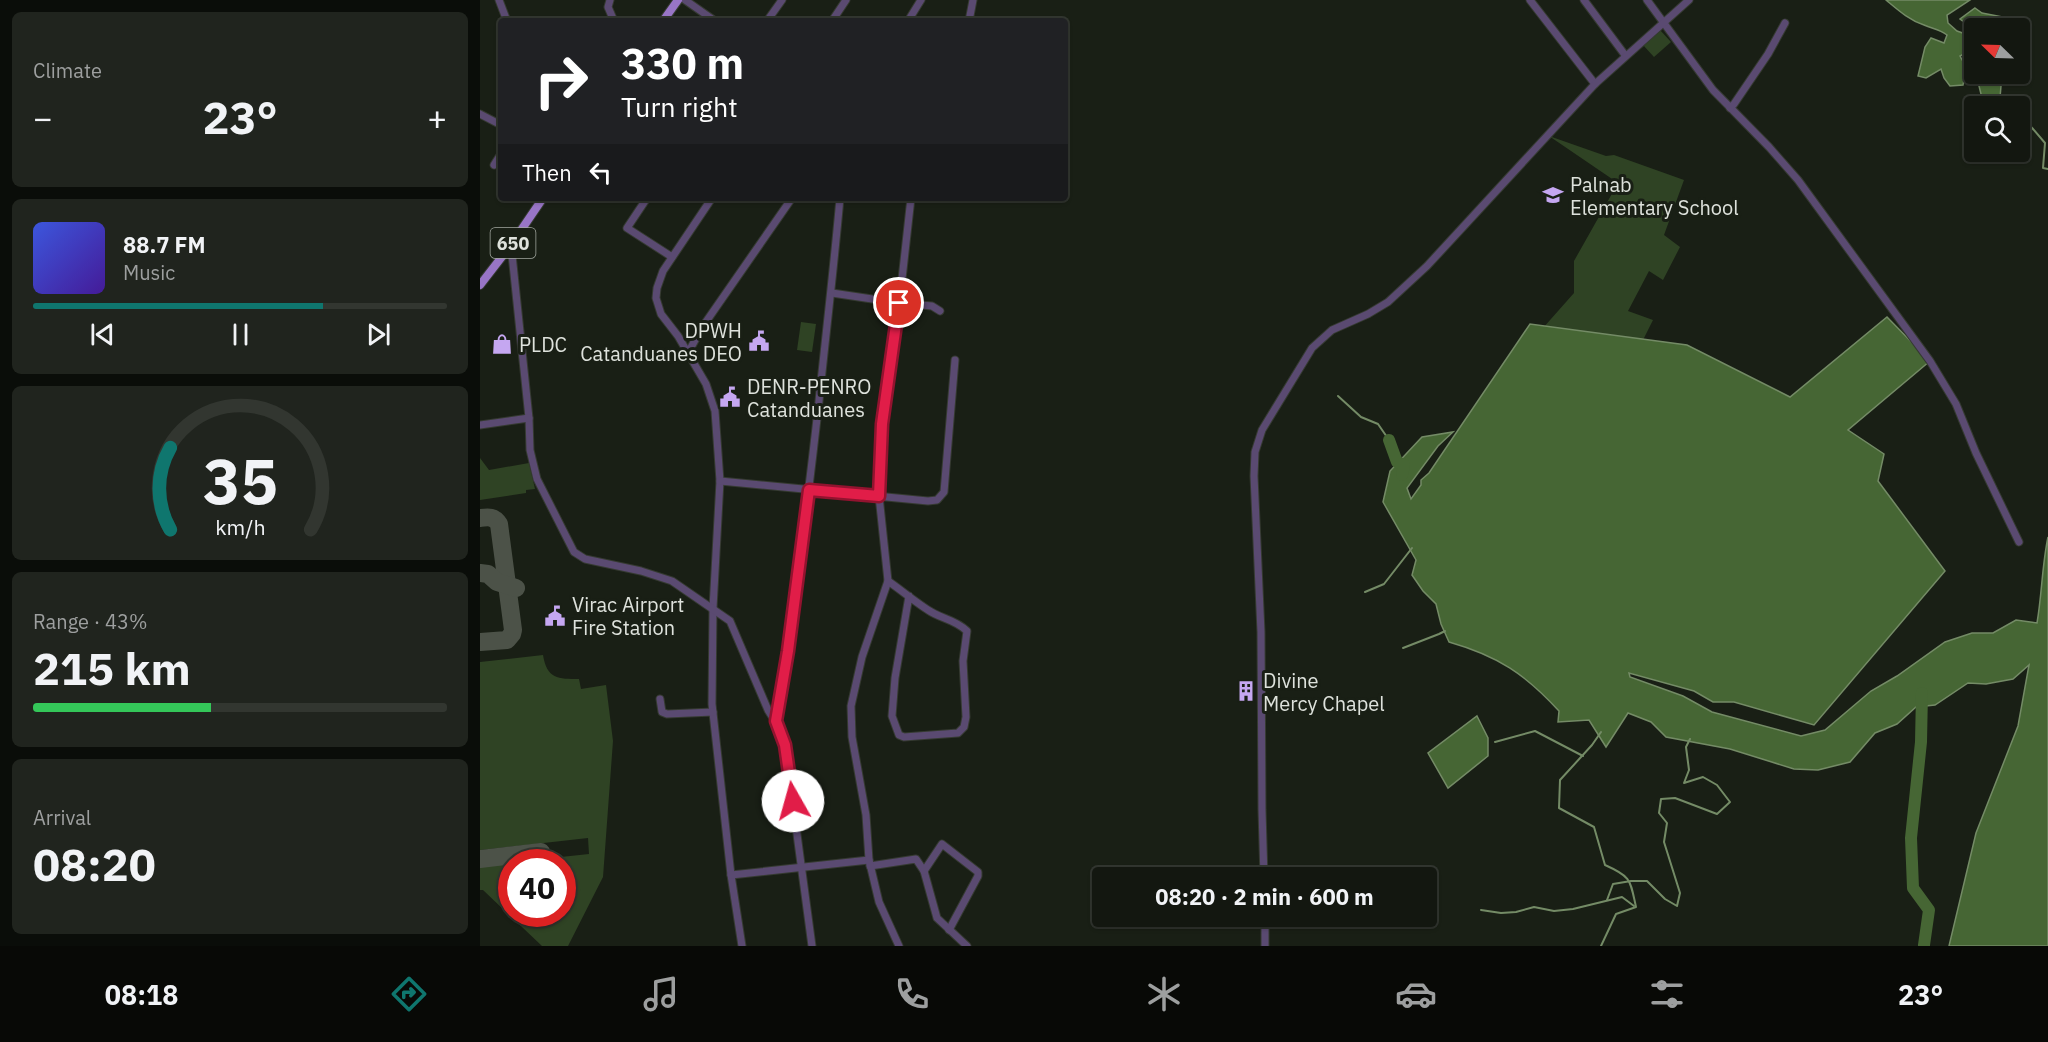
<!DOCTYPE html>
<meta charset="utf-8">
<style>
:root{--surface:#131710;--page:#20241e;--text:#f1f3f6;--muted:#9d9f9f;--line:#323630;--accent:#0f766e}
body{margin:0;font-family:"IBM Plex Sans",sans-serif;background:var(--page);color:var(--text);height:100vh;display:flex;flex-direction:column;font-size:22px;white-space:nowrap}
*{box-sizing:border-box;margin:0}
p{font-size:20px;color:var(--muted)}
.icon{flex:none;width:33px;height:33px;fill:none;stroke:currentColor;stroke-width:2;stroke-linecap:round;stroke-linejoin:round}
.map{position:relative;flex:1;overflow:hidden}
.drawer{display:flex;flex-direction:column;gap:12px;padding:12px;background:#0a0d09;width:480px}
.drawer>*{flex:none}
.guide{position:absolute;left:18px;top:18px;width:570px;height:183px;border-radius:6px;box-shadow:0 2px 4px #0004,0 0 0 2px var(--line);background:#202124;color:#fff;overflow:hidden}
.needle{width:39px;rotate:293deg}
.tools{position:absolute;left:1484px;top:18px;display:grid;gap:12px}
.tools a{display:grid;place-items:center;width:66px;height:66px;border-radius:6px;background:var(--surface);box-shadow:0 2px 4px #0004,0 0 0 2px var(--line);font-size:30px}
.speed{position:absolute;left:18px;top:849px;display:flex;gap:12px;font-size:30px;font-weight:700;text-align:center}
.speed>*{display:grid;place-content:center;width:78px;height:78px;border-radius:50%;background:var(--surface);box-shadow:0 2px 4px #0004,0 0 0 2px var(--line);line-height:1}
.speed .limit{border:9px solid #d22;background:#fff;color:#111}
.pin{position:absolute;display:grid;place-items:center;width:51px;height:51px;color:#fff;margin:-26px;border:3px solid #fff;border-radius:50%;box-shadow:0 2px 6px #0007}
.me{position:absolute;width:66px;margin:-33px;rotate:353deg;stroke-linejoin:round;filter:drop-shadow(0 0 4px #0008)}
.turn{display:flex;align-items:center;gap:21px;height:126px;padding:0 24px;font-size:27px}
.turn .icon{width:78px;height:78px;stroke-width:2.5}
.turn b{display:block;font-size:42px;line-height:51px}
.then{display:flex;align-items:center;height:57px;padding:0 24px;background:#0003;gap:12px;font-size:22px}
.big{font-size:45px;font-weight:700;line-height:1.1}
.drawer .card{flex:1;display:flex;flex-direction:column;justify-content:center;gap:9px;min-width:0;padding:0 21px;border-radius:9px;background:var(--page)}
.drawer .dial{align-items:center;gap:0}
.dial svg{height:156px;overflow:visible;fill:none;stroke:var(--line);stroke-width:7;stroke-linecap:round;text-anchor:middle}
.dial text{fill:var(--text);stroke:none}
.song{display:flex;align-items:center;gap:18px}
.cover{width:72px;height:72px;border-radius:9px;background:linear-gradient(135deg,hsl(230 70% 55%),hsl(260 70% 35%))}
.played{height:6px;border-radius:3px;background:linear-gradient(90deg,var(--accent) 70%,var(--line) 70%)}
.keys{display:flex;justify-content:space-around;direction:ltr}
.heat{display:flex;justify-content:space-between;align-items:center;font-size:33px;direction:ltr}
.charge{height:9px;border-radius:4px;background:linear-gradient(90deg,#34c759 43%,var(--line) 0)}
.trip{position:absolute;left:612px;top:867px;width:345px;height:60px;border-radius:6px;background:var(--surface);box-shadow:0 2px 4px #0004,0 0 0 2px var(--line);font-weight:700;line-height:60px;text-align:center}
.tab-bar{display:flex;height:96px;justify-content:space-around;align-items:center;background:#080906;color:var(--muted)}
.tab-bar .icon{width:42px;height:42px}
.tab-bar .on{color:var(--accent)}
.tab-bar b{font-size:27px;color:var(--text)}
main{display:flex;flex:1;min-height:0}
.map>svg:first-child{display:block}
</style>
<main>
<section class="drawer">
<div class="card"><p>Climate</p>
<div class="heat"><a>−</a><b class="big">23°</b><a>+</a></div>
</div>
<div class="card">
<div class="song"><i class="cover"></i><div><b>88.7 FM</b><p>Music</p></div></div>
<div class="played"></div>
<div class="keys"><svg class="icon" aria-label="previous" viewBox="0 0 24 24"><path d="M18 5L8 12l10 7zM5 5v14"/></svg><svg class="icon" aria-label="pause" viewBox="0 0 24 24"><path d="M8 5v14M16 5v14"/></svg><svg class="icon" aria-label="next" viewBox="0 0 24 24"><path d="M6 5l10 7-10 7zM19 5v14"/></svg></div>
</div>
<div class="card dial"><svg viewBox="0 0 100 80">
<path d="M14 69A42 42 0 1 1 86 69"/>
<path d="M14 69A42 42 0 0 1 14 27" stroke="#0f766e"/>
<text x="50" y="56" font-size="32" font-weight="700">35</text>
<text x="50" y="72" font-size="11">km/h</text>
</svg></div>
<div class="card"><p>Range · 43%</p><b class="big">215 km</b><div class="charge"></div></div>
<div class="card"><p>Arrival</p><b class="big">08:20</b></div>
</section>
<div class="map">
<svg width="1568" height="946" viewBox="0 0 1568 946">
<rect width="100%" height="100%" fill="#191f15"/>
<g fill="#2f4324">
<polygon points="1180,30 1191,42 1174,57 1163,45"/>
<polygon points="1069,136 1126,156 1134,155 1204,180 1184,235 1200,247 1183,280 1169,271 1148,311 1173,320 1163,340 1063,328 1094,293 1094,261 1138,183"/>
<polygon points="321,322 336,324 332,352 317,350"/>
<polygon points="0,458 9,470 49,463 55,489 46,490 46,493 0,500"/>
<path d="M63 655C67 679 78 679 99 679L101 689 126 685 133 741 123 877 88 946H62L3 890H0V867L31 863 32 914H82V862H34L109 854 108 838 0 850V662Z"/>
</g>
<g fill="#466634" stroke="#748b66" stroke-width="1.5">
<path d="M1406 0H1490L1467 15 1468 23 1477 31 1494 37V55L1489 51 1480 56 1486 67 1483 85 1470 86 1464 78 1461 69 1446 78 1438 76 1445 47 1451 38 1464 43 1467 35C1459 29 1453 29 1444 25 1429 20 1418 10 1406 0Z"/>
<polygon points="1495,8 1502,13 1523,17 1521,24 1508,22 1488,25 1480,19"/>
<polygon points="1496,74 1522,74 1520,98 1522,106 1504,106"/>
<path d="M1407 317 1450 361 1368 430 1404 454 1398 481 1465 571 1334 725 1254 702H1233L1214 691 1149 673 1150 677 1203 696 1232 712 1321 736 1345 730 1391 691 1417 676 1465 642 1492 633H1513L1536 620 1557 623C1562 594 1562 565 1568 537V946H1469L1496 833 1538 726 1549 665 1533 679 1506 684 1488 683 1455 705 1436 707 1417 724 1395 733 1370 762 1338 770 1314 769 1250 749 1186 737 1171 722 1148 713 1126 747 1109 720 1078 722 1079 711C1045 674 1018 656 969 642L961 624 956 604 943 591 932 575 936 560 903 502 910 471 942 437 973 432 958 446 927 488 931 499 941 485V480L949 473 1050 324 1207 345 1310 397Z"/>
<polygon points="997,716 1008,738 1008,756 968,788 948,753"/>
</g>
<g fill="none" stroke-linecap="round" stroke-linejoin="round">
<g stroke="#748b66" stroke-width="2">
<polyline points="1539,121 1547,122 1565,143 1563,168 1568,169"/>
<polyline points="858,396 881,417 898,424 909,440"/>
<polyline points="885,592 904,584 932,548"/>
<polyline points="923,648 959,634 965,631"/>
<polyline points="1015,742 1055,731 1103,756"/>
<polyline points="1127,900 1133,884 1151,881 1167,881 1185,899 1197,906 1200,893 1184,842 1187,823 1179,813 1181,799 1195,798 1237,814 1250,802 1237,785 1223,777 1204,783 1209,770 1206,747 1210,739"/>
<polyline points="1001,910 1021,913 1036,912 1054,907 1074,911 1093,909 1142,897 1154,906"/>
<path d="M1121 946 1136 914 1156 907C1150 880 1152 877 1125 865L1114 827 1079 808 1080 780 1112 745 1121 732"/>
<polyline points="1443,946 1444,945"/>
</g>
<g stroke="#466634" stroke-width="12">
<polyline points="909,440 917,462 924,465 922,475"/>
<polyline points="1442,693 1441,742 1431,838 1433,888 1449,910 1444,945"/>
</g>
<g stroke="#4c5248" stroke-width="18">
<path d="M0 518C8 517 14 516 19 524L33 630 32 634 27 640 0 642"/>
<polyline points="0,573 8,574 17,582 36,588"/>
<polyline points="0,859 61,852"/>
</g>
<g stroke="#353a31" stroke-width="9">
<g id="minor">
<polyline points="19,0 27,21"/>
<polyline points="130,0 128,7 134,21"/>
<polyline points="205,0 235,21"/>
<polyline points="1050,0 1115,84"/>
<polyline points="1104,0 1145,55"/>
<polyline points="1167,0 1233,90 1289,147 1318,180 1450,361 1476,404 1496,453 1539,542"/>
<polyline points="287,21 302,0"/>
<polyline points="352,21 366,0"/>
<polyline points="428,21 441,0"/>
<polyline points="489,21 493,0"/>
<polyline points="1250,108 1254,104 1288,54 1305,23"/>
<polyline points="0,114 21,125"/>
<polyline points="14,165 21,154"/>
<polyline points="167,198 147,228 192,257"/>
<polyline points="232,198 183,271 177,288 176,298 181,314 198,336 226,384 235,411 240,481 233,608 232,704 251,875 262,946"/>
<polyline points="31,245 49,418 50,450 57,479 94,552 105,559 161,571 192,581 250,621 288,710 295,721 305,745 332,946"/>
<polyline points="352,293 419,303 452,306 460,311"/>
<polyline points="208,353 221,329 312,198"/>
<polyline points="0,425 49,418"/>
<polyline points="240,481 448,501 457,500 464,492 475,360"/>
<path d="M408 581C421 590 434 601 448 610 461 619 475 619 487 631L483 661 486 717 484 727 478 733 424 737 419 735 412 716 415 678 429 596"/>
<polyline points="180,699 182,712 187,714 233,712"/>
<path d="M295 721C314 615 327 508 339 401 346 333 354 266 360 198"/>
<polyline points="390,866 436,859 444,871 457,918 487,946"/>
<polyline points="444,871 462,844 498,872 498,876 469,930"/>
<polyline points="251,875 389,860"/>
<polyline points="784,878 782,810 781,632 774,476 775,452 782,430 832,348 852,330 888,314 908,302 947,266 1115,84 1209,0"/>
<polyline points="785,916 785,946"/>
<polyline points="419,946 399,902 389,860 386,815 372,737 371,706 382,657 408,581 399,496 402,424 414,351 431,198"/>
</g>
</g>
<g stroke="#353a31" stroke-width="10">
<g id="major">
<polyline points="183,21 198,0"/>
<polyline points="0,285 31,245 63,198"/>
</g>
</g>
<use href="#minor" stroke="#5a4a71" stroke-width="7"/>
<use href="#major" stroke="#9875c6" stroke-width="8"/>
</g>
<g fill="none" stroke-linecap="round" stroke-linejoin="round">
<g stroke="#92132f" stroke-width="15">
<polyline id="route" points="313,801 305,745 296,721 308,651 329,490 399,496 402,424 419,303"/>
</g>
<use href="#route" stroke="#e11d48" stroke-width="10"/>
</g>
<defs>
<g id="school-bare" transform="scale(1.62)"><path d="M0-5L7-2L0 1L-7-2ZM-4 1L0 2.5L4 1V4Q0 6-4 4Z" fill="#c5a7f1" stroke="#191f15" stroke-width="2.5" paint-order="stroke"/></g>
<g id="civic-bare" transform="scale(1.62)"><path d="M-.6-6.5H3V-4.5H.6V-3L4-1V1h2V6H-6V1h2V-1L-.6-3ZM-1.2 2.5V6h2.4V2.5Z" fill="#c5a7f1" stroke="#191f15" stroke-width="2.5" paint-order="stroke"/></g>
<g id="shop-bare" transform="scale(1.62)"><path d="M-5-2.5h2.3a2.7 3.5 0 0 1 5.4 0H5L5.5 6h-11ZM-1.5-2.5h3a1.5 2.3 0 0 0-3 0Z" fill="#c5a7f1" stroke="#191f15" stroke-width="2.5" paint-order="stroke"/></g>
<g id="building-bare" transform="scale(1.62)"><path d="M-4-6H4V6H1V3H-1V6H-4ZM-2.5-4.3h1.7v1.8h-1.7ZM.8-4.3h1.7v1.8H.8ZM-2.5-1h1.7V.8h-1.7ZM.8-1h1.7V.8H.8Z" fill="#c5a7f1" stroke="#191f15" stroke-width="2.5" paint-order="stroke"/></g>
</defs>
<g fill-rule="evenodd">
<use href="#school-bare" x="1073" y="195"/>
<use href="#civic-bare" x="279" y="341"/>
<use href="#shop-bare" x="22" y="344"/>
<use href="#civic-bare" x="250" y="397"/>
<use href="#civic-bare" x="75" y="616"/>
<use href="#building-bare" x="766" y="691"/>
</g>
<g text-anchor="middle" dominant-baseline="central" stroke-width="6" stroke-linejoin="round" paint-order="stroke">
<rect fill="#191f15" stroke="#a3a8a0" stroke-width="1.5" x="10.5" y="228" width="45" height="30" rx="4.5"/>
<g font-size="18" font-weight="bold" fill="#dee2dc">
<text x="33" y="243">650</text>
</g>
<g font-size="20" fill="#dee2dc" stroke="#191f15" text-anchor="start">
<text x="1090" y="184">Palnab<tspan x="1090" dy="23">Elementary School</tspan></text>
<text x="262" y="330" text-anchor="end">DPWH<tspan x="262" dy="23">Catanduanes DEO</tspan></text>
<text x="39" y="344">PLDC</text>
<text x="267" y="386">DENR-PENRO<tspan x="267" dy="23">Catanduanes</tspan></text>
<text x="92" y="604">Virac Airport<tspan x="92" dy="23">Fire Station</tspan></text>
<text x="783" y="680">Divine<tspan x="783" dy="23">Mercy Chapel</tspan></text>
</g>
</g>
</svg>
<div class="tools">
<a><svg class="needle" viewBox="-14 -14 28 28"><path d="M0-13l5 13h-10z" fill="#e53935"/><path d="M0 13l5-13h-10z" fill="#9d9f9f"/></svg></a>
<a><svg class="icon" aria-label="search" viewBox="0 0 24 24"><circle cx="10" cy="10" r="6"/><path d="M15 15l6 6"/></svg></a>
</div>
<div class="speed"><div class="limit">40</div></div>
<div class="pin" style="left:419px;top:303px;background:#d93025"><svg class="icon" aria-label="arrive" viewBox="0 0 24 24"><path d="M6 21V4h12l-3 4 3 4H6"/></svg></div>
<svg class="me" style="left:313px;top:801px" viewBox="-20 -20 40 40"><circle r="19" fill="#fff"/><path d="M0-13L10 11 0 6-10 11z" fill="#e11d48"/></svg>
<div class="trip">08:20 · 2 min · 600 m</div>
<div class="guide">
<div class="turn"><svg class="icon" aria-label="right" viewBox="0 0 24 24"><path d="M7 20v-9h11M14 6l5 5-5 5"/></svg><div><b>330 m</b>Turn right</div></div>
<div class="then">Then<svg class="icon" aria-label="left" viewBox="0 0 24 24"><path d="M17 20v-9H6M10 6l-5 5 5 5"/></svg></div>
</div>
</div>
</main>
<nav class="tab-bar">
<b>08:18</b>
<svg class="icon on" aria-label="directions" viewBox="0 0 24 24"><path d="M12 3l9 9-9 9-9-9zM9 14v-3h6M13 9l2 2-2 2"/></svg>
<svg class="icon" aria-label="music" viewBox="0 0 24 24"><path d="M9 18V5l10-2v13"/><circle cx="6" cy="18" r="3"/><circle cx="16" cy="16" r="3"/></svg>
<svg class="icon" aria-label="phone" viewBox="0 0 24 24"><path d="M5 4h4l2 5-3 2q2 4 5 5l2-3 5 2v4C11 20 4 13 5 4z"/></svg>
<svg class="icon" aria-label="climate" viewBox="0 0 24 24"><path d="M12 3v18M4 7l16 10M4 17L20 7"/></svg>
<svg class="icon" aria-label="car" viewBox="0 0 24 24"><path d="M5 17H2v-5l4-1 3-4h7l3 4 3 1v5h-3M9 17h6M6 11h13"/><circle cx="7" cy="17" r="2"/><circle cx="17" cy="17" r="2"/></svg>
<svg class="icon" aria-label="filters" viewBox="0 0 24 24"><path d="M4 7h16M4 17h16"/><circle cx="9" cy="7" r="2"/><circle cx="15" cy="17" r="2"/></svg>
<b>23°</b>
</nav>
